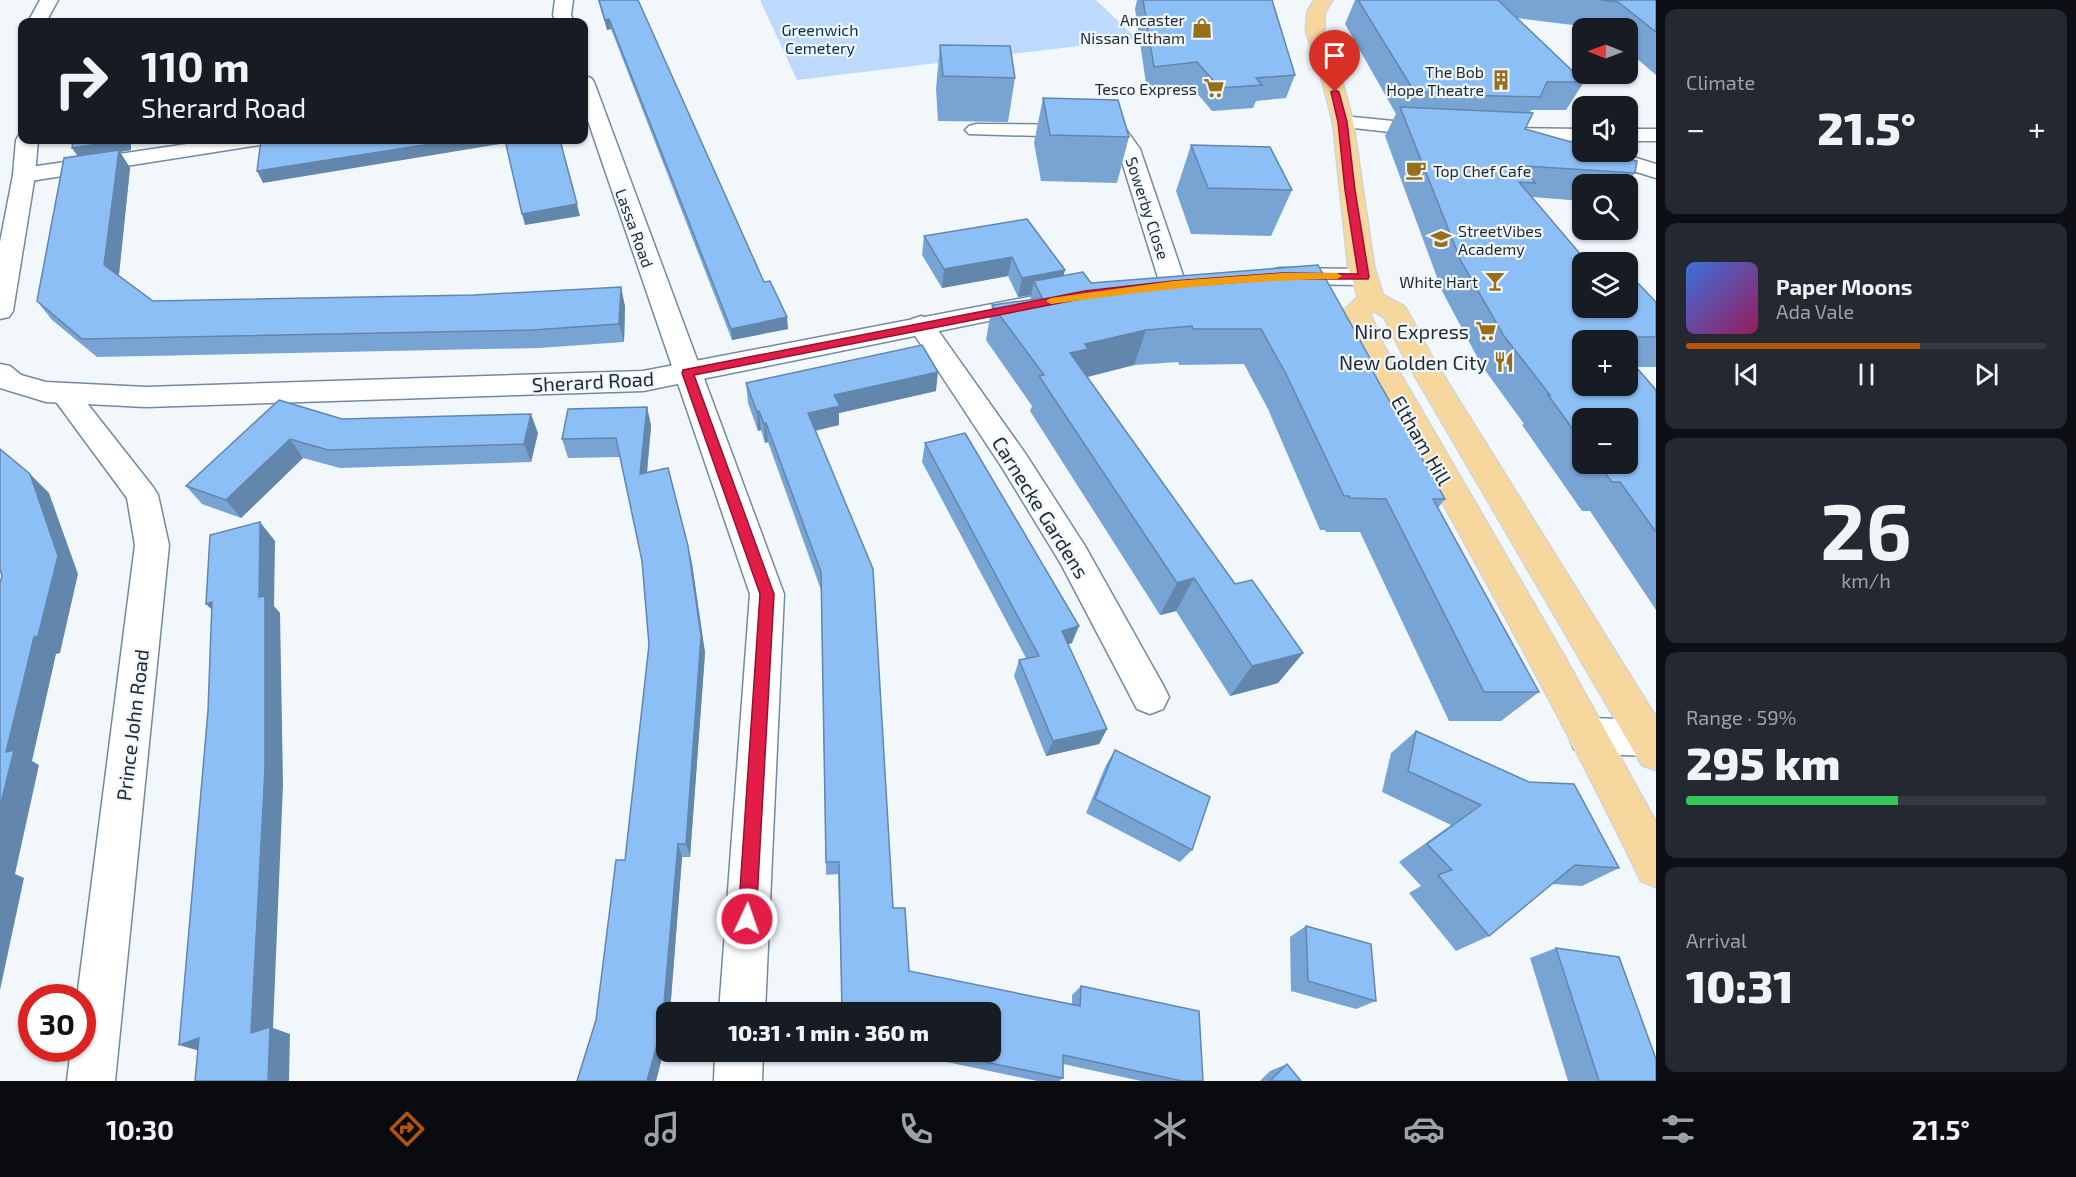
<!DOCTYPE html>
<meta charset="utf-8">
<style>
:root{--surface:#171b24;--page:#242831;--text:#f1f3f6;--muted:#9ea1a6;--line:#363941;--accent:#b45309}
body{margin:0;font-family:"Exo 2",sans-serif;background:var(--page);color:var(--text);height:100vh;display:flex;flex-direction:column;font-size:22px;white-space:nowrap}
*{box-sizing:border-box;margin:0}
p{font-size:20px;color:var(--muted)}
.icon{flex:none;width:33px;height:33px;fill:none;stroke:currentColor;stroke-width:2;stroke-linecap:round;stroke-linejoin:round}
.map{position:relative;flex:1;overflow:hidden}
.details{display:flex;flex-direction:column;gap:9px;padding:9px;background:#0d0f14;width:420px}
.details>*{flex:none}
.banner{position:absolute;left:18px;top:18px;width:570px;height:126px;border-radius:12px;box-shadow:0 2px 4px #0004;background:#171b24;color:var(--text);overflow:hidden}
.needle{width:39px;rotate:271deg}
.tools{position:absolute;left:1572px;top:18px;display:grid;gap:12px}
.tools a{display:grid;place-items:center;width:66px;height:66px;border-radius:12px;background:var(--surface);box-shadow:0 2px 4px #0004;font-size:30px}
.speed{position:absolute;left:18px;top:984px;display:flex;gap:12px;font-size:30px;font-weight:700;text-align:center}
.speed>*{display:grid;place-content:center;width:78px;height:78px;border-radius:50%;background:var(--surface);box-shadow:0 2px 4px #0004;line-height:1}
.speed .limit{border:9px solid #d22;background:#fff;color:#111}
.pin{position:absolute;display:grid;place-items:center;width:51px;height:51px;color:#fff;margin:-62px -26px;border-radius:50% 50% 50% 0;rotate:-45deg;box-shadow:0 0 6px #0007}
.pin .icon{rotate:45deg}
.me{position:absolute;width:66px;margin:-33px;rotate:3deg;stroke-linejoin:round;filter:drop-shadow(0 0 4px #0008)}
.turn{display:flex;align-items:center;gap:21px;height:126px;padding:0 24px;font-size:27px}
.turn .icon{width:78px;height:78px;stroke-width:2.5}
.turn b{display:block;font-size:42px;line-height:51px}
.big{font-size:45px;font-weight:800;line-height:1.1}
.details .tile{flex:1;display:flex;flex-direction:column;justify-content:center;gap:9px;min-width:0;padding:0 21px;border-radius:12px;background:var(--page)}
.details .dial{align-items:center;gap:0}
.dial b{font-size:78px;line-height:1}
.song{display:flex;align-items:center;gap:18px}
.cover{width:72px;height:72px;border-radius:9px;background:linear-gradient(135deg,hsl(220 70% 55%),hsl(330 70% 35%))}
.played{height:6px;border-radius:3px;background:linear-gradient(90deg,var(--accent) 65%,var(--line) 65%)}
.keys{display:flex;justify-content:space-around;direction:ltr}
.heat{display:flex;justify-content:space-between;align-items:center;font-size:33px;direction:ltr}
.charge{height:9px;border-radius:4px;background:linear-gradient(90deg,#34c759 59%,var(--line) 0)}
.trip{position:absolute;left:656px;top:1002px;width:345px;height:60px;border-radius:12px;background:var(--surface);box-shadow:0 2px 4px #0004;font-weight:800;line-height:60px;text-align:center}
.tab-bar{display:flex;height:96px;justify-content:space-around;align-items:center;background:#090b0e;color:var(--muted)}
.tab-bar .icon{width:42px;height:42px}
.tab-bar .selected{color:var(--accent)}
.tab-bar b{font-size:27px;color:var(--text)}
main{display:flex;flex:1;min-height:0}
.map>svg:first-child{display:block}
</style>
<main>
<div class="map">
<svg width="1656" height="1081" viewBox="0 0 1656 1081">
<rect width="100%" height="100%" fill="#f2f7fc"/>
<polygon fill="#bddafc" points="760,0 1096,0 1137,39 797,80"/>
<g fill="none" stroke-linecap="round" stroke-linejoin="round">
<g stroke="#7289a2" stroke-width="3">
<g id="street">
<polygon points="555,0 573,0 571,15 574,22 556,22 553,15"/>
<polygon points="584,76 591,78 594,82 784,594 765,1012 719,1012 750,594 584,109"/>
<polygon points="1343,116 1434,125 1442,126 1445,131 1442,136 1434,137 1336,126 1333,122 1336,118"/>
<polygon points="976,124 1105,125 1125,128 1140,149 1186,284 1182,290 1173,292 1164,290 1160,284 1118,149 1110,138 969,134 965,130 969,126"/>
<polygon points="1500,128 1582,129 1582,141 1492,139 1489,134 1492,129"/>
<rect x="1628" y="129" width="28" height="12"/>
<polygon points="214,140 264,140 261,145 253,146 24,182 16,180 13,175 16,170 24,168"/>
<polygon points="1585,152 1617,152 1656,164 1656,178 1588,157"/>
<polygon points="921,316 930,319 1025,453 1085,546 1163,685 1169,697 1163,709 1150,714 1137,709 1061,564 1003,469 908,325 912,319"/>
<polygon points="65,385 75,388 153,487 158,495 169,545 115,1081 67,1081 71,1048 82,1048 82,998 77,998 135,545 127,498 51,395 55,388"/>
<polygon points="1588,718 1656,720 1656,756 1588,754 1574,749 1569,736 1574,723"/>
<polygon points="715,1052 763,1052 762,1081 714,1081"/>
</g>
</g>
<g stroke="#7289a2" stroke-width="3">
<g id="secondary">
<polygon points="40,0 58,0 46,22 28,22"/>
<polygon points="19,135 22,135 22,140 38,140 35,175 13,311 9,317 0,319 0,242 13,175 16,140"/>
<polygon points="1279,268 1364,269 1373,272 1377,277 1373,282 1364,285 1279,284 1270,281 1266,276 1270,271"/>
<polygon points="1034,296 1043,298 1047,304 1043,310 643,391 146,407 46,402 0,388 0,364 10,366 21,375 46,382 146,387 643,371"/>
</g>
</g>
<g stroke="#d2d4d6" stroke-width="3">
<path id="primary" d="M1314 0H1332L1325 13 1324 32 1340 73 1353 122 1374 266 1383 295 1404 306 1408 312 1432 357 1656 717V770L1642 765 1404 357 1384 317 1373 311 1370 313 1383 344 1563 654 1656 822V887L1641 881C1553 698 1453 522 1355 344L1343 311 1358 297 1348 266 1333 122 1320 73 1306 32 1307 13Z"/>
</g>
<use href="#street" fill="#fff" fill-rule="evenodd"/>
<use href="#secondary" fill="#fff" fill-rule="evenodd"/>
<use href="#primary" fill="#f6d79e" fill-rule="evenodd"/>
</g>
<g fill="#78a4d4" fill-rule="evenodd">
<polygon points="598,0 638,0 764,282 788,329 732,340 611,29 607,30"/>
<polygon points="1137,0 1272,0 1295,75 1286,98 1256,101 1253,108 1212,111 1190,85 1147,90 1135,9"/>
<path d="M1355 0H1656V75L1628 51V28H1597L1517 18 1584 82 1566 110H1531L1525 129 1635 173 1626 184H1582V201L1532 197 1582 308 1656 302V367H1636L1656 390V610L1590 511H1582L1522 425 1524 424 1482 366 1442 291 1385 136 1396 114 1345 24ZM1582 340H1628V386ZM1582 418 1628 464H1582Z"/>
<polygon points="940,45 1015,78 1008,122 938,121 936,89"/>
<polygon points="1043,98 1129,137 1117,183 1041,181 1034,143"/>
<polygon points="73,140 131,140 131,150 120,152 130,168 119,275 153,301 625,306 624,342 539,348 97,357 52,320 37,301 78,156 72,148"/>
<polygon points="1191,145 1292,190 1271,236 1191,234 1176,191"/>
<polygon points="1027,219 1064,276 1091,283 1318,265 1373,373 1445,499 1438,508 1539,692 1501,721 1449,721 1360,532 1326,532 1325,530 1320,530 1268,409 1244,364 1179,365 1178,362 1134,365 1087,377 1235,584 1303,653 1278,683 1230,696 1176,611 1160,615 1030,411 1032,406 986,340 992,305 1030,300 1031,295 1018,297 1008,276 942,288 922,255 924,236"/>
<polygon points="746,383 936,391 839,413 839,425 815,431 893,908 909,971 1072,1004 1072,995 1081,986 1203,1081 1141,1081 1063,1064 1063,1078 1059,1081 1037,1081 937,1060 938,1052 990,1052 990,1012 842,1012 838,874 826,875 821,590 768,442 765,443 761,430 758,431 748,403"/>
<polygon points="279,400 342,419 538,433 531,462 340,468 303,458 241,518 202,504 186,486"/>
<polygon points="647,407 651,426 647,473 688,546 692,564 705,653 690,857 682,857 670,1012 666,1012 666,1042 656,1081 577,1081 596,1020 625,860 649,645 642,561 620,457 568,458 562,439"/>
<polygon points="925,443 1072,643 1068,644 1107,729 1099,744 1046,756 1014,676 1019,660 1026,658 922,462"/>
<polygon points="1416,731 1619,868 1582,886 1552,884 1489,936 1456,951 1409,893 1421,886 1399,862 1451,825 1382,792 1391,753"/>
<polygon points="1115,750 1192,850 1180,862 1086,813 1106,765"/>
<polygon points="1306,926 1376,1001 1356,1009 1291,991 1290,937"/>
<polygon points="1556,948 1656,1081 1568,1081 1530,958"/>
<polygon points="1287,1064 1301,1081 1260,1081 1270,1071"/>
</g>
<g fill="#6286ac">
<polygon points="609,19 611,29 607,30 605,20"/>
<polygon points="125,140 131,140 131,150 120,152 130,168 118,283 104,265 79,158 72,148"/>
<polygon points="456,140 505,140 506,143 263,183 257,171"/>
<polygon points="577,204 580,216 525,225 522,214"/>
<polygon points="1012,257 1008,276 942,288 944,269"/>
<polygon points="1065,270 1060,289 1034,281 1031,295 1018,297 1022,278"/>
<polygon points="621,287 625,306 624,342 619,324"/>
<polygon points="787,317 788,329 732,340 731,329"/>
<polygon points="1146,330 1134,365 1079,379 1070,353 1085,344"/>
<polygon points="938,372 936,391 839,413 839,425 808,432 808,413 834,395"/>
<polygon points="647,407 651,426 645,493 640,474"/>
<polygon points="759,411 761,430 758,431 757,412"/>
<polygon points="531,414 538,433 531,462 524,444"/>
<polygon points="766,423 768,442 765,443 764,424"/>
<polygon points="290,439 303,458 241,518 226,500"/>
<polygon points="30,474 49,493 78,574 60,653 56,654 32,761 39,765 15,874 24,878 0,990 0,807 6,752"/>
<polygon points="260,522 275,541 274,606 280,613 283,784 273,1028 290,1034 289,1081 268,1081 251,1033"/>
<polygon points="688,546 692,564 705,653 690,857 686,844"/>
<polygon points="1194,578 1176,611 1160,615 1177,583"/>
<polygon points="212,602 223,621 206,604"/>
<polygon points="1079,626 1072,643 1055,648 1062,631"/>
<polygon points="1303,653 1278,683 1230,696 1252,666"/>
<polygon points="1107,729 1099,744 1046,756 1053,741"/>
<polygon points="678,844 682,857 670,1012 666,1012 666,1042 656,1081 647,1081"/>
<polygon points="199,1038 203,1052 179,1045"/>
</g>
<g fill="#8cbff6" stroke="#6286ac" stroke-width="1.5">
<polygon points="599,0 638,0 764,282 770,281 787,317 731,329 609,19 605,20"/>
<polygon points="1143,0 1272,0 1295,75 1256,78 1262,85 1220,88 1197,62 1154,67"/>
<polygon points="1358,0 1498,0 1584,82 1547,82 1540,97 1463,95 1414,91"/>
<polygon points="1601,0 1656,0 1656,32 1618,2"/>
<polygon points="940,45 1010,46 1015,78 943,76"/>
<polygon points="1043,98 1118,100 1129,137 1050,135"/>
<polygon points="1400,107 1533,113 1525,129 1582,145 1582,152 1604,152 1637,161 1635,173 1524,166 1535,183 1519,182 1587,262 1582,262 1582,308 1628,308 1628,277 1632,277 1656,302 1656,337 1609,337 1612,340 1582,340 1582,386 1628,386 1628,358 1656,390 1656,532 1620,482 1612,482 1598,464 1628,464 1628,418 1582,418 1582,442 1548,395 1550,395 1504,336 1461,261"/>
<polygon points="73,140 125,140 72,148"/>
<polygon points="261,140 456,140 257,171"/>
<polygon points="505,140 560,140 577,204 522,214"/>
<polygon points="1191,145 1270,147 1292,190 1208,188"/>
<polygon points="119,150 104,265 153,301 474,295 621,287 619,324 533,330 82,339 37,301 64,158"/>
<polygon points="1027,219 1065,270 1022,278 1012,257 944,269 924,236"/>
<polygon points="1318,265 1376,369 1372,370 1445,499 1433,499 1539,692 1484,692 1386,499 1350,498 1349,496 1344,496 1286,374 1261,329 1193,329 1192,326 1146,330 1085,344 1088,349 1070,353 1235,584 1252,580 1303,653 1252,666 1194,578 1177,583 1039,376 1044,375 992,305 1042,298 1034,281 1083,272 1091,283"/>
<polygon points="922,345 938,372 834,395 840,406 808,413 873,569 893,908 905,908 909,971 1080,1006 1081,986 1199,1011 1203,1081 1182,1081 1063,1055 1063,1078 941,1053 941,1052 990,1052 990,1012 842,1012 839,862 826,862 821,572 766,423 764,424 759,411 757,412 746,383"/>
<polygon points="279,400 342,419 531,414 524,444 328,450 290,439 226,500 186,486"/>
<polygon points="647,407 640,474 668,468 688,546 701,636 686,844 678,844 662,1026 647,1081 577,1081 596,1020 616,860 625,860 649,645 642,561 616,438 562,439 568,409"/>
<polygon points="965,433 1079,626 1062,631 1107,729 1053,741 1019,660 1039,656 925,443"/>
<polygon points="0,449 30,474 58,556 38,636 34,637 6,752 14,750 0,807 0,583 2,576 0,569"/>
<polygon points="260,522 259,597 265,596 265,769 251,1033 270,1027 268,1081 195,1081 199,1038 179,1045 208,711 212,602 206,604 210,535"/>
<polygon points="1416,731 1529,782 1574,784 1619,868 1575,865 1489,936 1438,875 1452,870 1427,844 1481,805 1408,771"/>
<polygon points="1115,750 1210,797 1192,850 1095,799"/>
<polygon points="1306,926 1371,944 1376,1001 1308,981"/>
<polygon points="1556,948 1619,957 1656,1059 1656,1081 1599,1081"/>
<polygon points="1287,1064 1301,1081 1270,1081"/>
</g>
<polygon fill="#e11d48" stroke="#92132f" stroke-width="1.5" points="1335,90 1339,92 1347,122 1355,190 1369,277 1368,279 1282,279 1173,287 1085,298 694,375 774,594 756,919 754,926 747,928 741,926 738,919 760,594 682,373 683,370 1085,291 1173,281 1282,273 1358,274 1345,190 1338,122 1331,92"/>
<path fill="#f59e0b" d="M1282 273H1337L1342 276 1337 279C1240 280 1147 291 1051 304L1046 301 1051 298 1173 281Z"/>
<defs>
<g id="shop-bare" transform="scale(1.62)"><path d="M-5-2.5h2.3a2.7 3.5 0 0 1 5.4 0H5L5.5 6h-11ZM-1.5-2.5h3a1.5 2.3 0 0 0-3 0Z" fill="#966f19" stroke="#f2f7fc" stroke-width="2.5" paint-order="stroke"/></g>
<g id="building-bare" transform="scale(1.62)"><path d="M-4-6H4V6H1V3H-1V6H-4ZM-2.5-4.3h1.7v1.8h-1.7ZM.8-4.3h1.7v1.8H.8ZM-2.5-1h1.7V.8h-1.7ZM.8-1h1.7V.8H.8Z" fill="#966f19" stroke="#f2f7fc" stroke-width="2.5" paint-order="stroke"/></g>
<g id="supermarket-bare" transform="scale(1.62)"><path d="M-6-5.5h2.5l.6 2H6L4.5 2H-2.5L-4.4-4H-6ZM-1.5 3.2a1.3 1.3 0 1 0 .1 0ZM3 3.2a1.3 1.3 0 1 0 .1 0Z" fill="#966f19" stroke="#f2f7fc" stroke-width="2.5" paint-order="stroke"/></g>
<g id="cafe-bare" transform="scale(1.62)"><path d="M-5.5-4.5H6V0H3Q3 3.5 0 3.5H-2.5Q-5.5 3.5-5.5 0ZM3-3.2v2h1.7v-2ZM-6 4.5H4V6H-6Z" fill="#966f19" stroke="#f2f7fc" stroke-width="2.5" paint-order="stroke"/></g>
<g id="school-bare" transform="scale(1.62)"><path d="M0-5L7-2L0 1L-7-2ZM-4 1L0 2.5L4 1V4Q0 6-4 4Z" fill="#966f19" stroke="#f2f7fc" stroke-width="2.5" paint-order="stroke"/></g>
<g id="bar-bare" transform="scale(1.62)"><path d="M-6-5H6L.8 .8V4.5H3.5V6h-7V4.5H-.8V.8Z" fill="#966f19" stroke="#f2f7fc" stroke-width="2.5" paint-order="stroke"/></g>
<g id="restaurant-bare" transform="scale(1.62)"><path d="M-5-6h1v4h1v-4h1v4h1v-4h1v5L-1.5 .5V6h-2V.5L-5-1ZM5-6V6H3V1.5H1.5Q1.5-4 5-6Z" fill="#966f19" stroke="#f2f7fc" stroke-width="2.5" paint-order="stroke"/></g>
</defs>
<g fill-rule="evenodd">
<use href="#shop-bare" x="1202" y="28"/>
<use href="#building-bare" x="1501" y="80"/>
<use href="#supermarket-bare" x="1214" y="88"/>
<use href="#cafe-bare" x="1416" y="170"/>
<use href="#school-bare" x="1441" y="239"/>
<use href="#bar-bare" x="1495" y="281"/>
<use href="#supermarket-bare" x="1486" y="331"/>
<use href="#restaurant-bare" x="1504" y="362"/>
</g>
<g text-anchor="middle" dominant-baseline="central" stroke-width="4.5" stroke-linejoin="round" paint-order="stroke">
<g font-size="16" fill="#1f2933" stroke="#f2f7fc" text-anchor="end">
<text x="1185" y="19">Ancaster<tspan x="1185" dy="18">Nissan Eltham</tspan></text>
<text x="1484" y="71">The Bob<tspan x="1484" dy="18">Hope Theatre</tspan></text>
<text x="1197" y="88">Tesco Express</text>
<text x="1433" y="170" text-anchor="start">Top Chef Cafe</text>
<text x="1458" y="230" text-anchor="start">StreetVibes<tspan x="1458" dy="18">Academy</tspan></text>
<text x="1478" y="281">White Hart</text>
</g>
<g font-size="16" fill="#00305a" stroke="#f2f7fc">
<text x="820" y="29">Greenwich<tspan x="820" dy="18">Cemetery</tspan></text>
</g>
<g font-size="16" fill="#1f2933" stroke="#f2f7fc">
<text transform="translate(1148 208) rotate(72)">Sowerby Close</text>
<text transform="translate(635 228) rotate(70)">Lassa Road</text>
</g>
<g font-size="20" fill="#1f2933" stroke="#f2f7fc" text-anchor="end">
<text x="1469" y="331">Niro Express</text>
<text x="1487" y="362">New Golden City</text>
</g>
<g font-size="20" fill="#1f2933" stroke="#f2f7fc">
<text transform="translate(593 381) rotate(-3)">Sherard Road</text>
<text transform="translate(1422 440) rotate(60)">Eltham Hill</text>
<text transform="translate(1041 507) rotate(58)">Carnecke Gardens</text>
<text transform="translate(132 725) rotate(-83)">Prince John Road</text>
</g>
</g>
</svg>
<div class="tools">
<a><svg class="needle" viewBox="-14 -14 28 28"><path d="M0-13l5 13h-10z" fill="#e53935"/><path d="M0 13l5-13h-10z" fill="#9ea1a6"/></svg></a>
<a><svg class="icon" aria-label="sound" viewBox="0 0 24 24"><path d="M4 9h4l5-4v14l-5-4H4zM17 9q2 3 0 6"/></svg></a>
<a><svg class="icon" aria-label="search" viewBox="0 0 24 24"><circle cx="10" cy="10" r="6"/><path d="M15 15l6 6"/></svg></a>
<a><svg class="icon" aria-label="layers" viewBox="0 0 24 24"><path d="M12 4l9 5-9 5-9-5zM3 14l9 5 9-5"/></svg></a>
<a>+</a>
<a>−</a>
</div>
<div class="speed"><div class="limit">30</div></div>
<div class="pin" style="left:1335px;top:92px;background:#d93025"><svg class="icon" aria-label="arrive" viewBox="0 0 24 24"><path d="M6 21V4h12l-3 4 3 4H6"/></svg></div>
<svg class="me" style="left:747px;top:919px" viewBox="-20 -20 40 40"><circle r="17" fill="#e11d48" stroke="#fff" stroke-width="3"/><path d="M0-11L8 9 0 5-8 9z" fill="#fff"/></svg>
<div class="trip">10:31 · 1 min · 360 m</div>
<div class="banner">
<div class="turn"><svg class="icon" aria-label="right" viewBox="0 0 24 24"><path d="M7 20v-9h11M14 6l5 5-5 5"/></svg><div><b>110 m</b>Sherard Road</div></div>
</div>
</div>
<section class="details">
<div class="tile"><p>Climate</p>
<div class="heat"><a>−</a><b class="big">21.5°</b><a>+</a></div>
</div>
<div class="tile">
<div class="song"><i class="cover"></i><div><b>Paper Moons</b><p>Ada Vale</p></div></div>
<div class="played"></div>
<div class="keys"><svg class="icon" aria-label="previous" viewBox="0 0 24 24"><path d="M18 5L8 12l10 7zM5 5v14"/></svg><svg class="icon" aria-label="pause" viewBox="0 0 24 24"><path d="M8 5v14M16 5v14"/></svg><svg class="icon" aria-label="next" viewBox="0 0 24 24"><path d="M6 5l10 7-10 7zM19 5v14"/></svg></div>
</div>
<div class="tile dial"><b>26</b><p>km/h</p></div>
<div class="tile"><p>Range · 59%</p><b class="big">295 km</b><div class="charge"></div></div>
<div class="tile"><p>Arrival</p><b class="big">10:31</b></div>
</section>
</main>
<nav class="tab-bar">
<b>10:30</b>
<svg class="icon selected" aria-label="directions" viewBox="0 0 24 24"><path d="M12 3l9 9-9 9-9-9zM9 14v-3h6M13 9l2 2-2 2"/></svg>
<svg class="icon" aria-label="music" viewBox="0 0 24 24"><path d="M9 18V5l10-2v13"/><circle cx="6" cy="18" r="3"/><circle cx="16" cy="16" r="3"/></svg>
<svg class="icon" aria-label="phone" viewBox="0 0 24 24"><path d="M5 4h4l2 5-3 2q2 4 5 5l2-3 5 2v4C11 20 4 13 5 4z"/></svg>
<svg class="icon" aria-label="climate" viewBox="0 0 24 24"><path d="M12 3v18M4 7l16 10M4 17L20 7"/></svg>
<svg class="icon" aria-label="car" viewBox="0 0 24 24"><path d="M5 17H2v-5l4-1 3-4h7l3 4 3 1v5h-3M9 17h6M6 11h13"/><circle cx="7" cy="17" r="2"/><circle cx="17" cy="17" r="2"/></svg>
<svg class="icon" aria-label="filters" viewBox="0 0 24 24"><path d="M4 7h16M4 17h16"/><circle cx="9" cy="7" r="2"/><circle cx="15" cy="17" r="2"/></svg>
<b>21.5°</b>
</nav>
